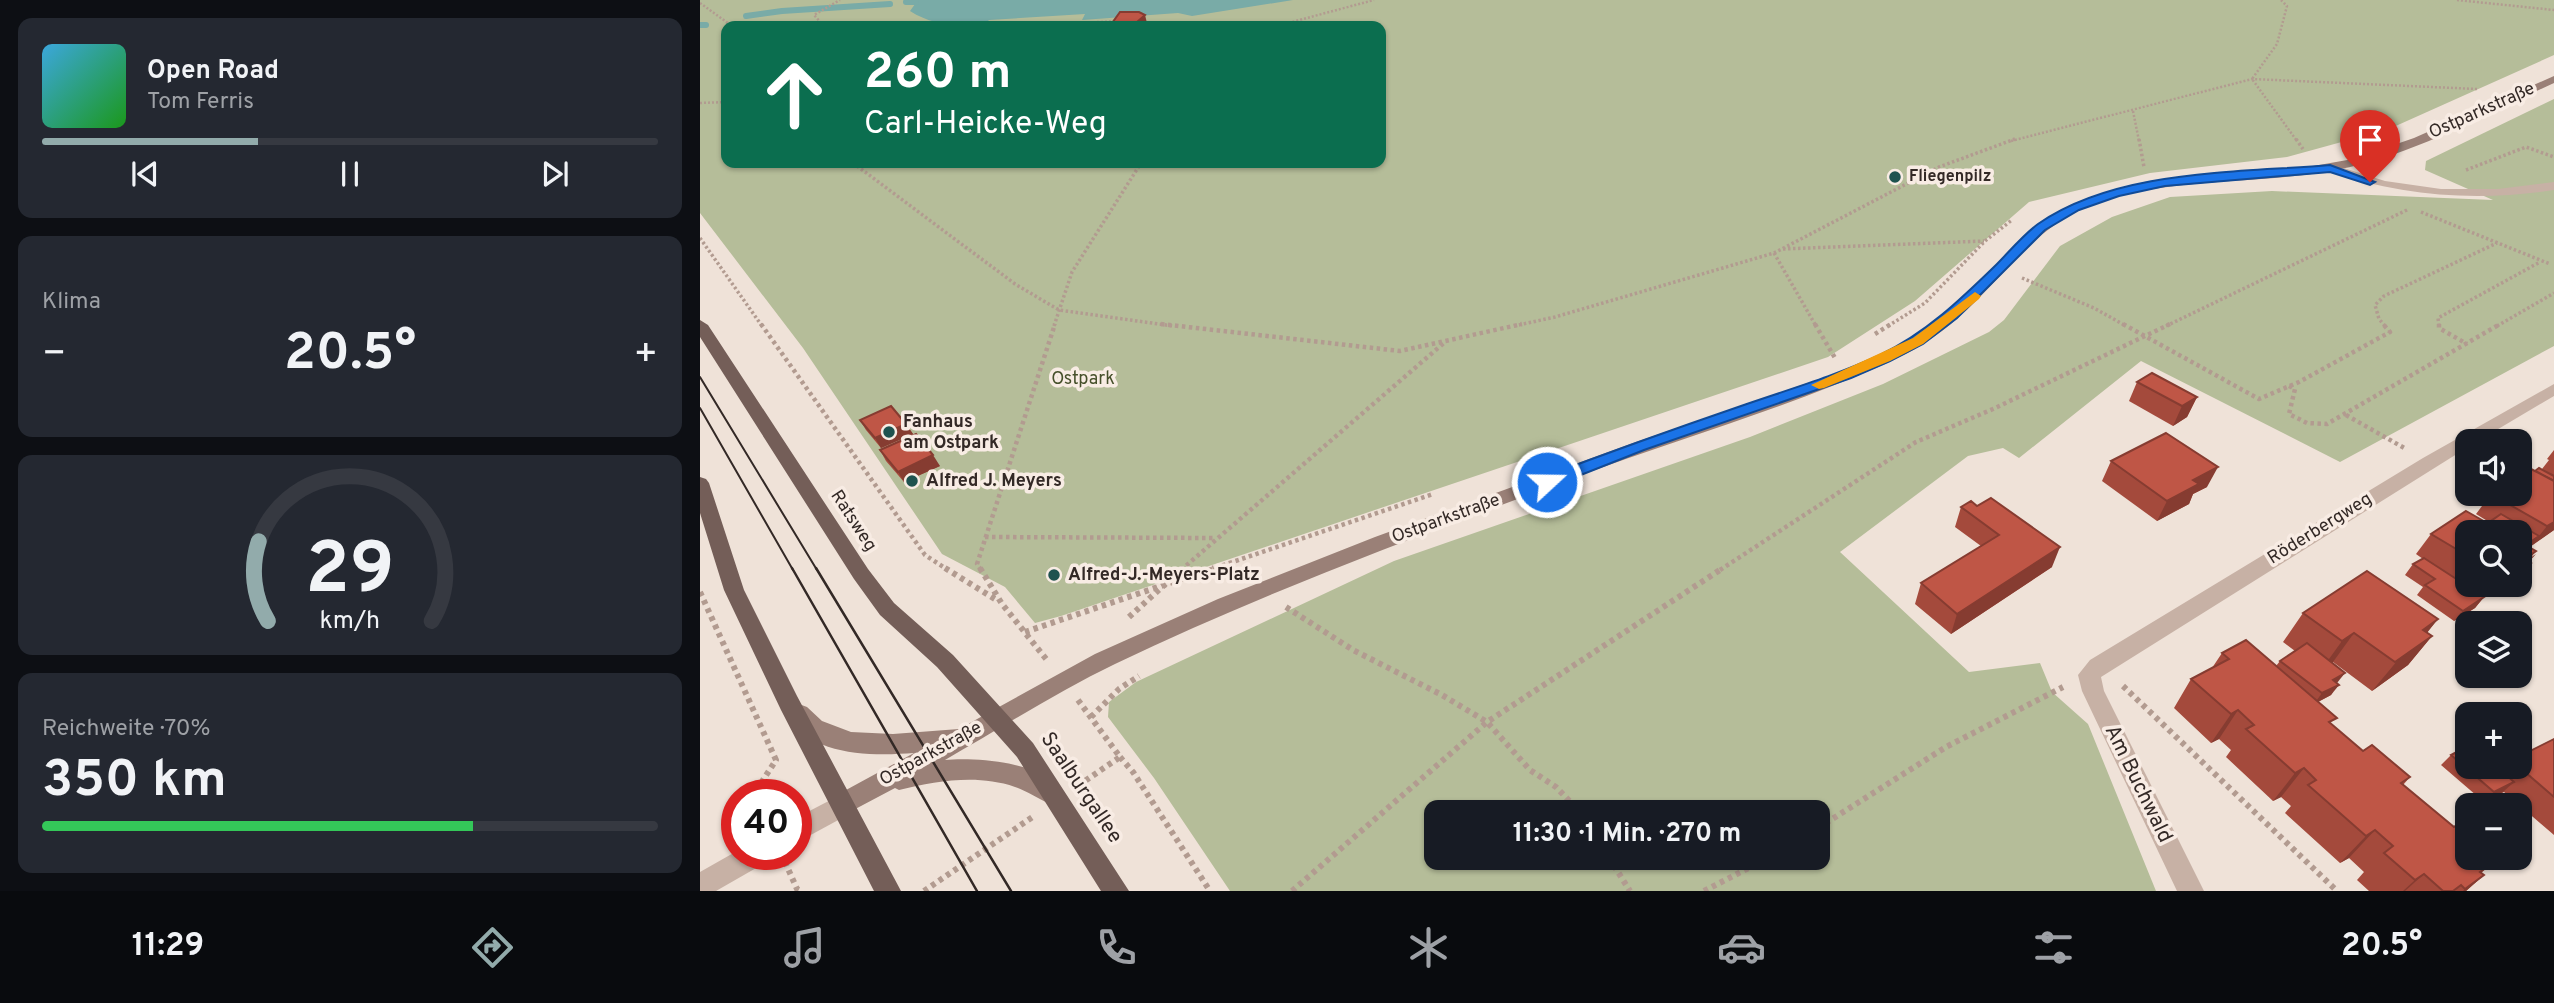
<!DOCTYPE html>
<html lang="de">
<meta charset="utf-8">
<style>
:root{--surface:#171b24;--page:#242831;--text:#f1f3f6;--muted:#9ea1a6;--line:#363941;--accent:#92abab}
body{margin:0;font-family:Overpass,sans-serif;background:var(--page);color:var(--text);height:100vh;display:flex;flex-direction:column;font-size:26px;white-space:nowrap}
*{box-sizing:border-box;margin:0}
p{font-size:23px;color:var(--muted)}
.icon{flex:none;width:38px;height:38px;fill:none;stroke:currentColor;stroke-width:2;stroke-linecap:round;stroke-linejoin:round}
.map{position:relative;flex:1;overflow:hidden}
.sheet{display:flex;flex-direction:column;gap:18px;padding:18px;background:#0d0f14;width:700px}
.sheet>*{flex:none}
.top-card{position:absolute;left:21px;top:21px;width:665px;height:147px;border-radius:14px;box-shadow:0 2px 5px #0004;background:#0b6e4f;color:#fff;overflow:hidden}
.buttons{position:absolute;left:1755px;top:429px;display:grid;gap:14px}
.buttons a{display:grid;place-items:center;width:77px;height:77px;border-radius:14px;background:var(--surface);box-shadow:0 2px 5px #0004;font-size:35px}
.speed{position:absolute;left:21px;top:779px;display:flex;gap:14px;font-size:35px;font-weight:700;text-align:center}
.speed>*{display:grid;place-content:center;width:91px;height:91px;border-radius:50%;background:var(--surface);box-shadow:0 2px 5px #0004;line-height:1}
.speed .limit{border:10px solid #d22;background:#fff;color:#111}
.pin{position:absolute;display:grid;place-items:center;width:60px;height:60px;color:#fff;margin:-72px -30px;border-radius:50% 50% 50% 0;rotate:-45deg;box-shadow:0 0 7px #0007}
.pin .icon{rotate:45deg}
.me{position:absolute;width:77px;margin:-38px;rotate:69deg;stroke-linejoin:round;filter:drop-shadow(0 0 5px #0008)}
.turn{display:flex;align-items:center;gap:24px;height:147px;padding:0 28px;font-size:32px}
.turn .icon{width:91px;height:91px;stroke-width:2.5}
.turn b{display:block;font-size:49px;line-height:60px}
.big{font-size:52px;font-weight:700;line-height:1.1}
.sheet .widget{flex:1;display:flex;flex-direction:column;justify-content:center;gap:10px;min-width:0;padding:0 24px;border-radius:14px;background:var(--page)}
.sheet .dial{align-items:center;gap:0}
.dial svg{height:182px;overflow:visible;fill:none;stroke:var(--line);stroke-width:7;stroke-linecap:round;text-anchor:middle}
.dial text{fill:var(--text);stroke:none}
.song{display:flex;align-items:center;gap:21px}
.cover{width:84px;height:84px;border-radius:10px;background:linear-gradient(135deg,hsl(200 70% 55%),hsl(120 70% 35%))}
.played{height:7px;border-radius:4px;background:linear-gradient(90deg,var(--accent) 35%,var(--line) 35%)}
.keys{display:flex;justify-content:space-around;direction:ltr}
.heat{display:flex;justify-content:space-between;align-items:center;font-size:38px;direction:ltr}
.charge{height:10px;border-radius:5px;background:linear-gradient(90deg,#34c759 70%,var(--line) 0)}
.trip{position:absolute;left:724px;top:800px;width:406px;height:70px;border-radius:14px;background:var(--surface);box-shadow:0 2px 5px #0004;font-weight:700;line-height:70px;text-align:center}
.menu{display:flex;height:112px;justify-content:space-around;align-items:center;background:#090b0e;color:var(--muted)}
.menu .icon{width:49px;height:49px}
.menu .on{color:var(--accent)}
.menu b{font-size:32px;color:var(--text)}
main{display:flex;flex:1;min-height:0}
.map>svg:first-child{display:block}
</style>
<main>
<section class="sheet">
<div class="widget">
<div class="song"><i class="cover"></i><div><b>Open Road</b><p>Tom Ferris</p></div></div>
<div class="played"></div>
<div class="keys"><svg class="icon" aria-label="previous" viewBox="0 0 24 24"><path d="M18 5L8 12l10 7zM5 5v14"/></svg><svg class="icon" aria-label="pause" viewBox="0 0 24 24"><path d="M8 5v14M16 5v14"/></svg><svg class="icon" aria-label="next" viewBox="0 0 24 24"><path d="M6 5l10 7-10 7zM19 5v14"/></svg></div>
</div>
<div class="widget"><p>Klima</p>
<div class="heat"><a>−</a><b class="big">20.5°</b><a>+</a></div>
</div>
<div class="widget dial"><svg viewBox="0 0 100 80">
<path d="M14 69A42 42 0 1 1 86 69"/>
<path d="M14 69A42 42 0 0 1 10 34" stroke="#92abab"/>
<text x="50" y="56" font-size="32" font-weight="700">29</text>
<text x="50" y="72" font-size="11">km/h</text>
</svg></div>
<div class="widget"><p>Reichweite · 70%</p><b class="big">350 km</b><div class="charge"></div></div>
</section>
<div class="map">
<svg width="1854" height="891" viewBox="0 0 1854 891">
<rect width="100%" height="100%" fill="#efe2d8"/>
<g fill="#b5bd99" fill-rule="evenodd">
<path d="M0 0H1854V55L1689 129 1587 157 1450 173 1329 202 1215 301 1128 357 361 616 335 623 305 587 242 554 103 348 0 213ZM26 26H681V163H26Z"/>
<path d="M1854 99V346L1640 462 1441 361 1319 458 1303 448 1268 456 1140 552 1269 672 1340 663 1352 692 1388 724 1456 891H530L454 778 408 717 409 702 436 682 694 561 1050 437 1183 384 1289 332 1304 320 1360 246 1412 217 1470 197 1572 191 1793 200 1725 170 1726 161ZM737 812H1118V858H737Z"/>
</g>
<path fill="#79aba7" d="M218 0H593L492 16 478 13 382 20 385 14 289 20 286 23C258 25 235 27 210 11Z"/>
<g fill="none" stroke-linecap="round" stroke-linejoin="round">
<g stroke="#79aba7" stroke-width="6">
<polyline points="206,2 216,2"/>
<polyline points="46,16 82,11 190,4"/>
<polyline points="0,25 6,25"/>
</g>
<g stroke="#b29b90" stroke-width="2.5" stroke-dasharray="2 2" stroke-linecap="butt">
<polyline points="1581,0 1587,6 1577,44 1552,79 1597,141"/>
<polyline points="1757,0 1854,10"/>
<polyline points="0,3 32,26"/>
<polyline points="365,24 416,21"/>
<polyline points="124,26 114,15 140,0"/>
<polyline points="312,26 365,24 363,26"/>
<polyline points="577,26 674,0"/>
<polyline points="0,103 26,102"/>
<polyline points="1433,111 1439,141"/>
<polyline points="1311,141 1552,79 1777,89"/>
</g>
<g stroke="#b29b90" stroke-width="3.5" stroke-dasharray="2.5 2.5" stroke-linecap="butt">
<polyline points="1439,139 1444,167"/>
<polyline points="1596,139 1603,149"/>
<polyline points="153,163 315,284 359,310 473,326"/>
<polyline points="1766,170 1826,147 1854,157"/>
<polyline points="1721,212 1850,264"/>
<polyline points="0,238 62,326"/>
<polyline points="1083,249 1284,241"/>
<polyline points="1074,253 1116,326"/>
<polyline points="1322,278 1394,308 1426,326"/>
<polyline points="354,326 372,272 441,163"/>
<polyline points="814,326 855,317 1074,253 1239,167 1315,139"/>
<polyline points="1188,326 1225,303 1285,241 1312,220"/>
<polyline points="1466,326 1709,209"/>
<polyline points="1685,326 1679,319 1675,305 1684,296 1797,243"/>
<polyline points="1739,326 1738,318 1840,262"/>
<polyline points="1797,326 1854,293"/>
</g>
<g stroke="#b29b90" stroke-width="4.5" stroke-dasharray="3.5 3.5" stroke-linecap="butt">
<polyline points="61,324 225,555 248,570"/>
<polyline points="461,324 700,351 822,324"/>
<polyline points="1115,324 1135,358"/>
<polyline points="1423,324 1559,399 1599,382 1690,332 1683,324"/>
<polyline points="1739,324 1739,328 1767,344"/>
<polyline points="1175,334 1191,324"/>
<polyline points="1589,386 1595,389 1589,414 1607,423 1627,424 1800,324"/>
<polyline points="1646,415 1706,449"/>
<polyline points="285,537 515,538"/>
<polyline points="281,570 277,564 355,324"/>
<polyline points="481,570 745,342"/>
<polyline points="509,570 733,494"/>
<polyline points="1020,570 1216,442 1293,409 1470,324"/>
</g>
<g stroke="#b29b90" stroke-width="6" stroke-dasharray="4.5 4.5" stroke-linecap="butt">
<polyline points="245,568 298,601"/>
<polyline points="280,568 302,604 347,660"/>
<polyline points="0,592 76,760 54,794"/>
<polyline points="586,607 653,650 742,695 787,722 830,770 856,787 880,812"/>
<polyline points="429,617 483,568"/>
<polyline points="325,632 514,568"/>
<polyline points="1423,686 1637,891"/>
<polyline points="378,700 420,757 379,785"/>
<polyline points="391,717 419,689 439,676"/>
<polyline points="420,757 433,772 510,891"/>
<polyline points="1118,828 1246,747 1363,687"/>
<polyline points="909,858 930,891"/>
<polyline points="85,862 97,889 101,891"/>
<polyline points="224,891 334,816"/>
<polyline points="592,891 787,722 1023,568"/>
<polyline points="1004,891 1068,858"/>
</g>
<g fill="#c7b1a5" fill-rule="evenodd">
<path d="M1631 164 1685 181 1741 189H1798L1854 182V190C1775 202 1702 196 1627 171L1625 168Z"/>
<polygon points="1854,384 1854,396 1778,441 1768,441 1768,447 1401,677 1404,691 1504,891 1477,891 1382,691 1378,675 1390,660 1723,458"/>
<polygon points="144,793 153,796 156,804 153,812 96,843 96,818"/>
<polygon points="37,851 37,854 69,854 65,863 16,891 0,891 0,872"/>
</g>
<path fill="#9a8077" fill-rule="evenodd" d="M1854 76V83C1790 112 1726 148 1658 165 1566 189 1465 171 1378 211 1330 234 1299 282 1259 317 1237 337 1212 352 1185 364 1086 408 978 439 876 477 721 535 565 592 415 664 357 692 301 728 245 760 275 757 348 762 362 793L359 801 350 804C338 799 327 791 315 787 277 774 237 781 199 790L195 788 144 815 135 812 132 804 135 796 214 753C173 756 109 757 88 714L91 707 99 704 107 707 122 721 151 732 193 734 259 729 395 654 518 599 675 537 933 443 1140 372 1179 355 1213 338 1248 312 1336 225 1370 205 1444 182 1602 168 1653 159 1714 138Z"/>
<g fill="#745e58" fill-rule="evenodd">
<polygon points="0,320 8,325 168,569 194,603 253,655 333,743 429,891 401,891 317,757 237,667 180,615 154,579 0,337"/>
<polygon points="0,477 6,479 9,483 44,590 97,696 201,891 174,891 81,710 24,590 0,513"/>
</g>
<g stroke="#332926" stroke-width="2">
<polyline points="0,377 117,570"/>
<polyline points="0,408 93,570"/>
</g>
<g stroke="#332926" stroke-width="2.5">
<polyline points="92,568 277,891"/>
<polyline points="116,568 311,891"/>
</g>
</g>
<g fill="#a44a3c">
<polygon points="1437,382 1497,397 1487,417 1473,426 1429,401"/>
<polygon points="160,420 206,424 213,434 181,448 166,430"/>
<polygon points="180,450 240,466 204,482 186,461"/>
<polygon points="1854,450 1854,530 1829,547 1834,553 1820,575 1820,532 1768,532 1768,584 1812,584 1801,592 1795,588 1784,596 1755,578 1784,597 1775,608 1754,621 1717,595 1723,587 1705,575 1713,564 1723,559 1716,554 1731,534 1789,522 1776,514 1791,494 1835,471 1842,469 1849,460 1847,459"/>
<polygon points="1411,461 1507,487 1493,494 1489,504 1457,521 1402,481"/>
<polygon points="1261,507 1352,567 1251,634 1215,604 1221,583 1281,546 1255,527"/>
<polygon points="1603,613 1738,619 1727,632 1732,636 1708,665 1672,691 1633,662 1632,662 1637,683 1631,695 1618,702 1632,725 1663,751 1710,777 1703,785 1768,858 1795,861 1781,873 1784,875 1766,891 1669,891 1657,880 1664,872 1649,858 1640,863 1585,813 1591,806 1581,797 1573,801 1526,757 1531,750 1519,739 1511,743 1474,708 1491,679 1512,668 1522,653 1576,666 1580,661 1595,651 1583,642"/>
<polygon points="1854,739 1854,835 1804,792 1784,802 1741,765 1751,755 1801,771 1805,766 1820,766"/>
</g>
<g fill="#863c31">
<polygon points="445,15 447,23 443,26 410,26"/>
<polygon points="1497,397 1487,417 1473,426 1482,406"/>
<polygon points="206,424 213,434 181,448 175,438"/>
<polygon points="233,455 240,466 204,482 198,472"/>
<polygon points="1518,467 1507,487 1493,494 1489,504 1457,521 1467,501 1493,480"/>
<polygon points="1854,522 1854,530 1820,554 1824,547 1839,536 1847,526"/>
<polygon points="1360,547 1352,567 1251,634 1257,614"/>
<polygon points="1836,551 1830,558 1836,554 1827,564 1825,559"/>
<polygon points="1831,563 1820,575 1820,571"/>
<polygon points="1793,584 1798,584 1795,588 1784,596"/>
<polygon points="1784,597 1775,608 1754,621 1763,611"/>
<polygon points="1738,619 1715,648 1732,636 1708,665 1672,691 1723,630"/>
<polygon points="1654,633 1633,662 1621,670 1642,641"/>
<polygon points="1645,673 1637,683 1633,680"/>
<polygon points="1639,685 1631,695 1614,704 1622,693"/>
<polygon points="1538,710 1519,739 1511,743 1531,714"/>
<polygon points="1604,768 1581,797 1573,801 1595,773"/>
<polygon points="1814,782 1803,792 1784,802 1794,792"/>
<polygon points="1675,830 1649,858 1640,863 1666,836"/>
<polygon points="1724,874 1705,891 1703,891 1715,880"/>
<polygon points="1784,875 1766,891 1763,891 1765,889"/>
</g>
<g fill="#bf5646" stroke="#863c31" stroke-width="2">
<polygon points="420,12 439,12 445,15 437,22 410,26"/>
<polygon points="1452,373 1497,397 1482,406 1437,382"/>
<polygon points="191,406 206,424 175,438 160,420"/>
<polygon points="1466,433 1518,467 1493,480 1499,484 1467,501 1411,461"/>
<polygon points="216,434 233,455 198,472 180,450"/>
<polygon points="1839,468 1854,476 1854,481 1835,471"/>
<polygon points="1831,469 1854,481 1854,522 1847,526 1791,494 1820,494 1820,476"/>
<polygon points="1291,498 1360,547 1257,614 1221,583 1299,535 1261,507 1271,501 1277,506"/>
<polygon points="1766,511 1803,532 1768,532 1768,556 1731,534"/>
<polygon points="1801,514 1839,536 1826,545 1820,542 1820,532 1803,532 1788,523"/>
<polygon points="1820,542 1836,551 1825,559 1831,563 1820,571"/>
<polygon points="1724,558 1784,597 1763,611 1725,585 1735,579 1713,564"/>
<polygon points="1667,571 1738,619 1723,630 1732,636 1695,662 1654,633 1642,641 1603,613"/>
<polygon points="1546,640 1637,718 1629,722 1663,751 1672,745 1710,777 1701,783 1754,827 1762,821 1768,826 1768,858 1791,858 1795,861 1780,872 1784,875 1765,889 1761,885 1753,891 1743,891 1724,874 1715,880 1684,853 1693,846 1675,830 1666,836 1608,785 1616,780 1604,768 1595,773 1546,729 1554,725 1538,710 1531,714 1491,679 1529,659 1522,653"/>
<polygon points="1607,643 1645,673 1633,680 1639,685 1622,693 1580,661"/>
<polygon points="1854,739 1854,797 1818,766 1820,766 1820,756"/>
<polygon points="1768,746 1768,766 1796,766 1814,782 1794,792 1751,755"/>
</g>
<path fill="#1a73e8" stroke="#114b97" stroke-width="2" d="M1630 165 1675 182 1670 185 1630 172 1465 186 1419 196 1379 210 1345 230 1257 318 1223 344 1190 361 1151 378 944 450 853 486H841L839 482 841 478C907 453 974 429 1041 406 1087 390 1135 376 1180 355 1226 333 1260 300 1296 265 1309 252 1323 235 1338 224 1417 169 1538 173 1630 165Z"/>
<polygon fill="#f59e0b" points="1275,292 1281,296 1279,299 1223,344 1190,361 1124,388 1119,389 1111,385 1213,338"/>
<g fill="#1e524f" stroke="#f8ece4" stroke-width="2.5">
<circle cx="1195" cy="177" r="7"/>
<circle cx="189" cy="432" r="7"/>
<circle cx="212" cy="481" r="7"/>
<circle cx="354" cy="575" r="7"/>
</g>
<g text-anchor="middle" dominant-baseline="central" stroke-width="7" stroke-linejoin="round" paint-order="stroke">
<g font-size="16" font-weight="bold" fill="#332926" stroke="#f8ece4" text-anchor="start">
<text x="1209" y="177">Fliegenpilz</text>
</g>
<g font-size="18" fill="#332926" stroke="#f8ece4">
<text transform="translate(1782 111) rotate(-24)">Ostparkstraße</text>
<text transform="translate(746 519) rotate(-20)">Ostparkstraße</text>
<text transform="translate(153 521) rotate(57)">Ratsweg</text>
<text transform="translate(1620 529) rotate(-32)">Röderbergweg</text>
<text transform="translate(231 754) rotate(-29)">Ostparkstraße</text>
</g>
<g font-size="18" fill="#46502b" stroke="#f8ece4">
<text x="383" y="379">Ostpark</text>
</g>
<g font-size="18" font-weight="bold" fill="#332926" stroke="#f8ece4" text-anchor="start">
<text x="203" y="422">Fanhaus<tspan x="203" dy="21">am Ostpark</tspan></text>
<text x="226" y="481">Alfred J. Meyers</text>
<text x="368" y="575">Alfred-J.-Meyers-Platz</text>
</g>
<g font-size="21" fill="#332926" stroke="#f8ece4">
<text transform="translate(1438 784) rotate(64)">Am Buchwald</text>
<text transform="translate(381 788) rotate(56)">Saalburgallee</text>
</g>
</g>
</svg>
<div class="buttons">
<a><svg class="icon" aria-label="sound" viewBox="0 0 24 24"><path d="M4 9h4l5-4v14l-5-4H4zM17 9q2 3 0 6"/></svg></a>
<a><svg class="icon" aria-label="search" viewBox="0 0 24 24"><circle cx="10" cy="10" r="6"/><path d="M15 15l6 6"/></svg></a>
<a><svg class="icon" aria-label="layers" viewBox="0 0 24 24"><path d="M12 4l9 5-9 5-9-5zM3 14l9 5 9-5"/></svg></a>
<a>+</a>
<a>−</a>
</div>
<div class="speed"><div class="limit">40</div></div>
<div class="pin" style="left:1670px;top:182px;background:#d93025"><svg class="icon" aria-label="arrive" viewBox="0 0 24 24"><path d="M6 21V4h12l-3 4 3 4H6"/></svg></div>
<svg class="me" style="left:847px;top:482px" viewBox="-20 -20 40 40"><circle r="17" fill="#1a73e8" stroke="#fff" stroke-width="3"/><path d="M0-11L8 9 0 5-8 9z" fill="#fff"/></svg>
<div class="trip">11:30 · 1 Min. · 270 m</div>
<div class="top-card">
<div class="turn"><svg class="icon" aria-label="ahead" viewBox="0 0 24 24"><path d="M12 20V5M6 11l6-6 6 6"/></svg><div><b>260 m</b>Carl-Heicke-Weg</div></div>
</div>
</div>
</main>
<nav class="menu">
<b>11:29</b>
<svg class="icon on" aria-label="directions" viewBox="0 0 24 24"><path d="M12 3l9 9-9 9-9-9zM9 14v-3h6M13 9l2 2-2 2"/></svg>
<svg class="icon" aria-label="music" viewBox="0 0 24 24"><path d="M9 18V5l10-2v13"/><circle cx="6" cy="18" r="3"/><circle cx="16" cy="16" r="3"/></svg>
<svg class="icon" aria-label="phone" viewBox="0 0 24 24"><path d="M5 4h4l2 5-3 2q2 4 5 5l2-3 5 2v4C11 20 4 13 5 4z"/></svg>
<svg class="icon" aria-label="climate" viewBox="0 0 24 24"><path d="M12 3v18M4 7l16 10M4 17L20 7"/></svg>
<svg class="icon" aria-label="car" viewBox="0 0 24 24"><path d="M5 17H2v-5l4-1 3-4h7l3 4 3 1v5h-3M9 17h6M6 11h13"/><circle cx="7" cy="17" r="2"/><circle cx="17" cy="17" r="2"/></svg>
<svg class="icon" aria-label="filters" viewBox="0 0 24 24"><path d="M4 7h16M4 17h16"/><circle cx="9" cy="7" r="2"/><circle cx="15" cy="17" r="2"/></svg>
<b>20.5°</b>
</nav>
